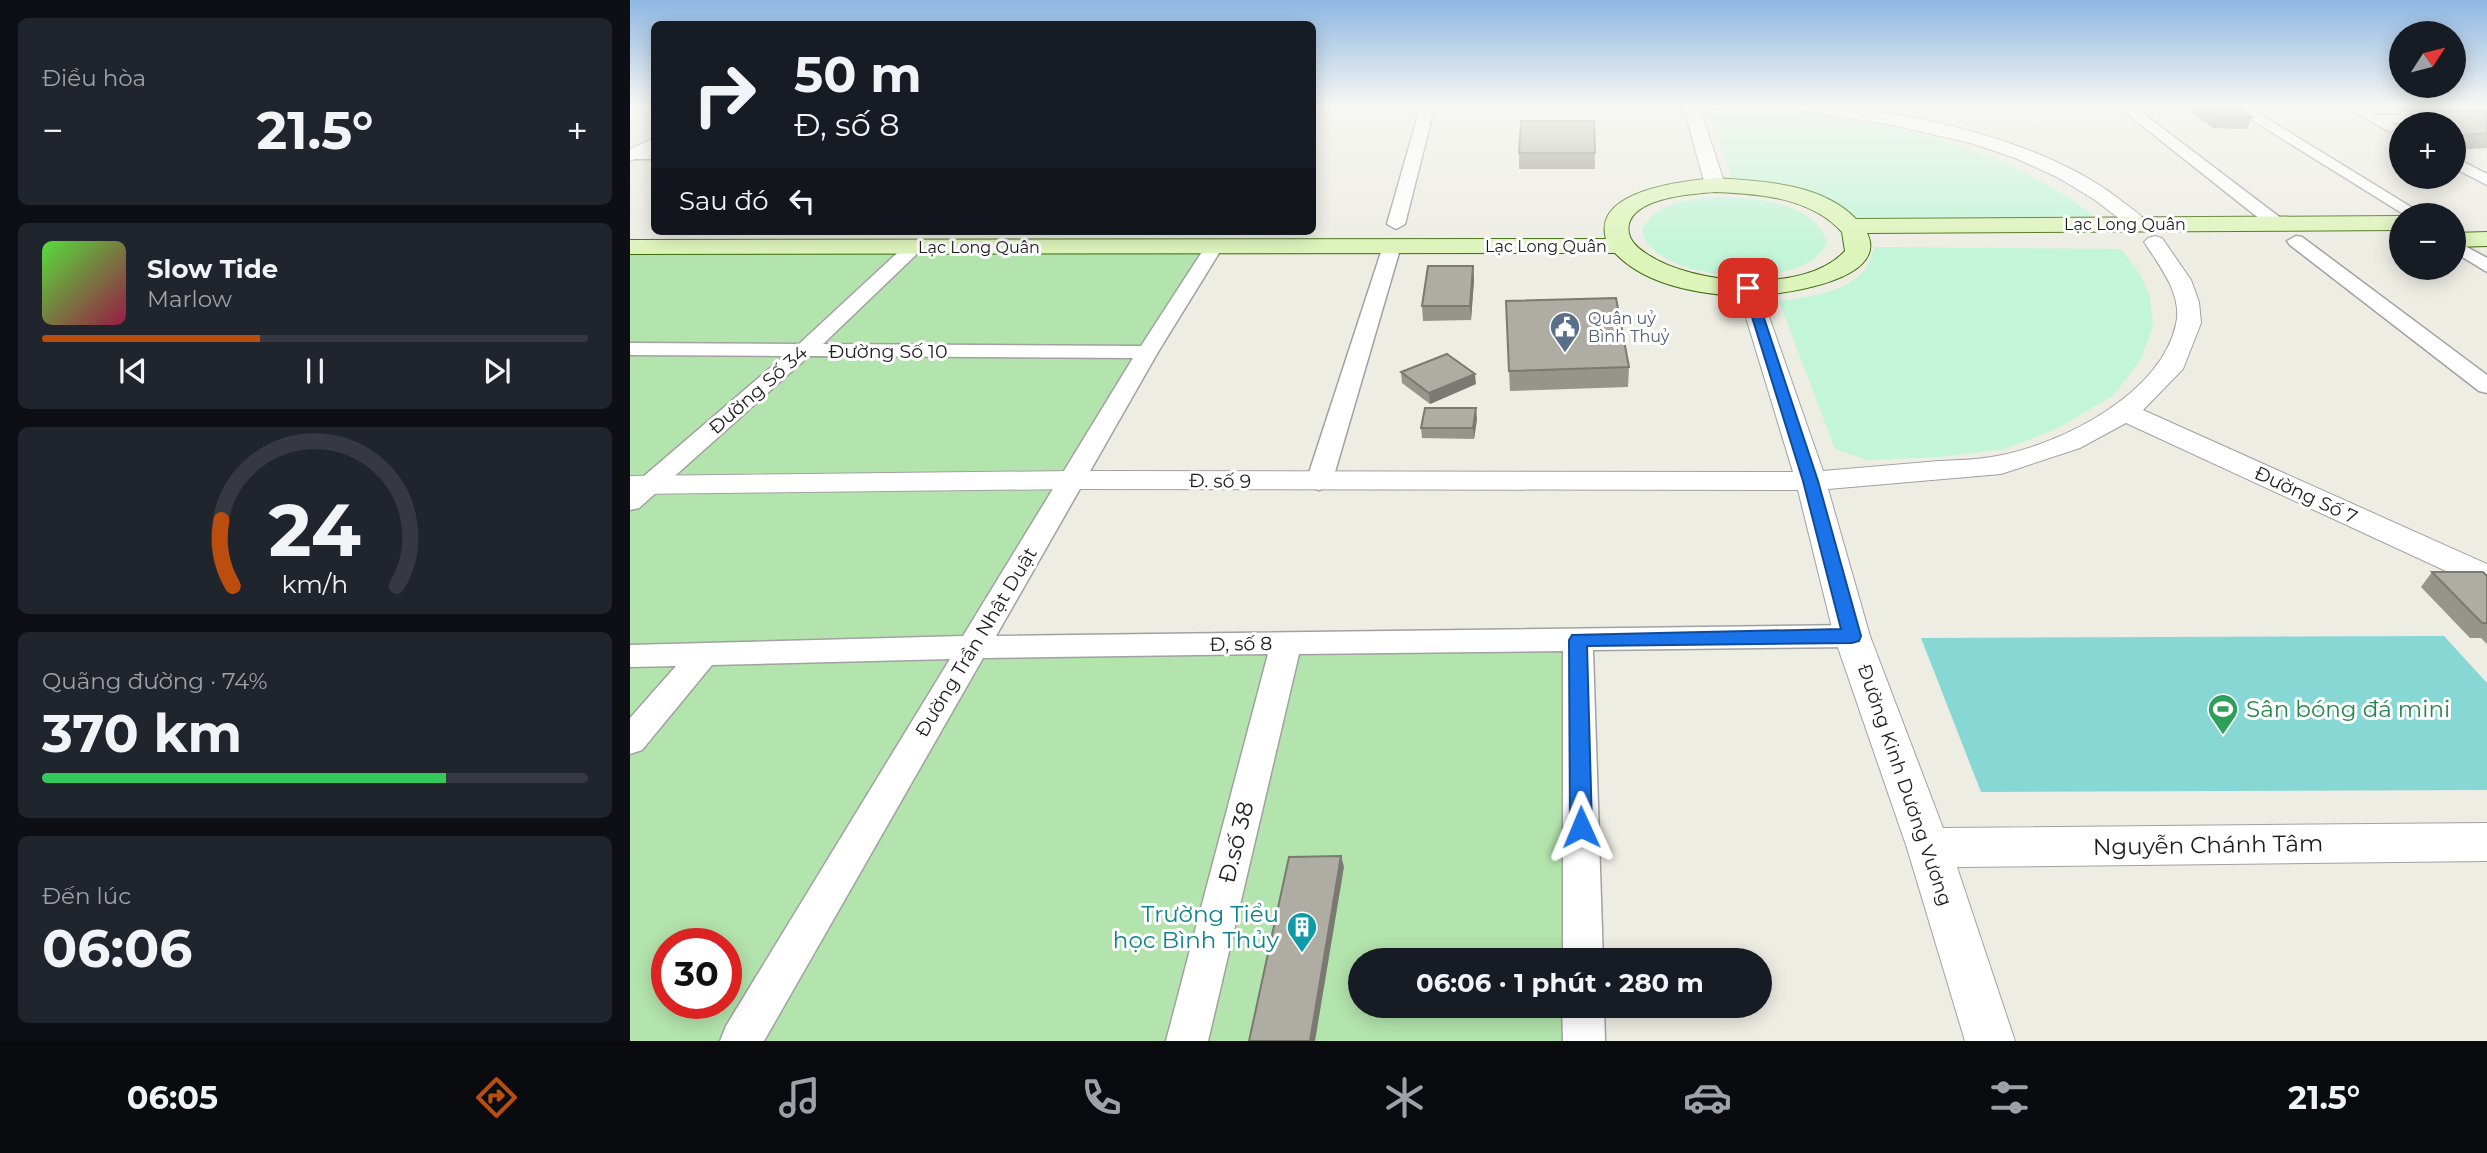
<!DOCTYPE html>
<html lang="vi">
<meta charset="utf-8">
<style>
:root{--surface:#171b24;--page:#20242c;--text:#f1f3f6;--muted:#9ea1a6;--line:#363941;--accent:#bb4d0f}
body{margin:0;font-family:Montserrat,sans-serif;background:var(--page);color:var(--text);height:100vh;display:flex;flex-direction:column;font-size:26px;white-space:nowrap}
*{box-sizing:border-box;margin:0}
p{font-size:23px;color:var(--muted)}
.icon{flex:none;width:38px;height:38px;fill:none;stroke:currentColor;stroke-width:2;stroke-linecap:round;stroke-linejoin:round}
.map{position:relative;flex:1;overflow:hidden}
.details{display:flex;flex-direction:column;gap:18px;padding:18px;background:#0d0f14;width:630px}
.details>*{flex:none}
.banner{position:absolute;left:21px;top:21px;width:665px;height:214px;border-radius:10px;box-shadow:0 4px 18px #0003;background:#171b24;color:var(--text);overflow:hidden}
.needle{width:46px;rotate:54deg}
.fabs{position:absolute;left:1759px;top:21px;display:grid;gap:14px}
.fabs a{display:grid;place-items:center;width:77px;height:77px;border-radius:50%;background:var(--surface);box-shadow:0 4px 18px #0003;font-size:35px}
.speed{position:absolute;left:21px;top:928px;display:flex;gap:14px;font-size:35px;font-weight:700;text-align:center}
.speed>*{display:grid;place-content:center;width:91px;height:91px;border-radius:50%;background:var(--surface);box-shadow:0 4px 18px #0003;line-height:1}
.speed .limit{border:10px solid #d22;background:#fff;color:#111}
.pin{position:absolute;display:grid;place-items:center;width:60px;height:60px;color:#fff;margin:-30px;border-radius:14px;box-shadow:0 4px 10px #0006}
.me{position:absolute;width:77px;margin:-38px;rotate:359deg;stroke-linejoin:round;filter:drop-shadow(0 0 5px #0008)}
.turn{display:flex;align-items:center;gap:24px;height:147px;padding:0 28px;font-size:32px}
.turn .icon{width:91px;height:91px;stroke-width:2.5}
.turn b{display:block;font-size:49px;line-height:60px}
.then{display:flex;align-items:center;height:66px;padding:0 28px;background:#0003;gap:14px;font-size:26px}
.big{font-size:52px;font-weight:700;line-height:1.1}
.details .widget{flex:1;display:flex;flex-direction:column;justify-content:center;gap:10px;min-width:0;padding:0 24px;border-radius:10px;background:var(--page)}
.details .dial{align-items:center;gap:0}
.dial svg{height:182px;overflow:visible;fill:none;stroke:var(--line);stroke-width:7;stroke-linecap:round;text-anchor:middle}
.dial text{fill:var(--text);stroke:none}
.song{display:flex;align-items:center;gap:21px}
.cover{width:84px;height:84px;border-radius:10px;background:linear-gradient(135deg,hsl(110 70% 55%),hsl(340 70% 35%))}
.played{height:7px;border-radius:4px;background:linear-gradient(90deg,var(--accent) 40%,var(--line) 40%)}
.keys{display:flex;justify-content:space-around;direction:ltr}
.heat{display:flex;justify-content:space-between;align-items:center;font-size:38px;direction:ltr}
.charge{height:10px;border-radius:5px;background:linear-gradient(90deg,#34c759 74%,var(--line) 0)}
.trip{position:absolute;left:718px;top:948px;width:424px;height:70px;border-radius:35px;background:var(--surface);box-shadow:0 4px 18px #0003;font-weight:700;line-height:70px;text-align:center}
.tabs{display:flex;height:112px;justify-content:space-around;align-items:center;background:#090b0e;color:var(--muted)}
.tabs .icon{width:49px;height:49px}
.tabs .active{color:var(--accent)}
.tabs b{font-size:32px;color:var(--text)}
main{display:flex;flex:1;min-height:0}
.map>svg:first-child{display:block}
</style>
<main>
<section class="details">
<div class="widget"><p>Điều hòa</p>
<div class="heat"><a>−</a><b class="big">21.5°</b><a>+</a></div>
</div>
<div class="widget">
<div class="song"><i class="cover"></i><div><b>Slow Tide</b><p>Marlow</p></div></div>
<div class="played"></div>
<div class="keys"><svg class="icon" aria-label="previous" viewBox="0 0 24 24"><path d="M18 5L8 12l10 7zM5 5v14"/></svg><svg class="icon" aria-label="pause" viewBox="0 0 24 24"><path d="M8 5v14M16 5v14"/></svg><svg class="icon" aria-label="next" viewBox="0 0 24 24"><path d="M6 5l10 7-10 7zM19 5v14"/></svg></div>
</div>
<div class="widget dial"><svg viewBox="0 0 100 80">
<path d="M14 69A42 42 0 1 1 86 69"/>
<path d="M14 69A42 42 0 0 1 9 40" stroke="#bb4d0f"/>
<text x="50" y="56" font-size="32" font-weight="700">24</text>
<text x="50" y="72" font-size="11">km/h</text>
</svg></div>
<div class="widget"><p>Quãng đường · 74%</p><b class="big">370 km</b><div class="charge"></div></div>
<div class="widget"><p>Đến lúc</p><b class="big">06:06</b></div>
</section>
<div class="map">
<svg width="1857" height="1041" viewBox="0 0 1857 1041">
<rect width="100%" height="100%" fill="#edede4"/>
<path fill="#b4e4ad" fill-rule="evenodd" d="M585 245 344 647 938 648 940 961H730V1006H940V1041H0V247ZM37 943H96V1003H37Z"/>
<g fill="#c3f5d9">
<path d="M1079 108C1209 109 1356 134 1462 214V219L1226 220 1102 180Z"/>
<path d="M1084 197C1121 198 1186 200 1197 243 1174 291 1050 282 1019 245 1015 241 1014 235 1012 230 1025 202 1056 200 1084 197Z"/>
<path d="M1245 247 1491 249 1511 276 1520 298 1523 325 1511 359 1484 395 1426 429 1375 449 1310 457 1237 460 1205 449 1149 301C1176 297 1218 293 1236 268 1240 262 1242 253 1245 247Z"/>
</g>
<polygon fill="#87d7d5" points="1814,636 1857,683 1857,790 1351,792 1291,638"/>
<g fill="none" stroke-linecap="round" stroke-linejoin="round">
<g stroke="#a1a1a1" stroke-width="3">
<g id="minor">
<polygon points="791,105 805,105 775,224 766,229 757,224"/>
<polygon points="1486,105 1502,105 1652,219 1655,223 1652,227 1640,227"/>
<polygon points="1598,105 1615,105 1794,215 1775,215"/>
<polygon points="1712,105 1729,105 1747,115 1857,115 1857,123 1762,123 1767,128 1760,132"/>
<rect x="0" y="151" width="24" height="8"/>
<polygon points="1824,157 1857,174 1857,185 1824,168"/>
<polygon points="1666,236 1672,237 1857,375 1857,393 1849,391 1660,245 1657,241"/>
<polygon points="585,240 594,245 528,352 366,636 1222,625 1233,628 1237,636 1233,644 1222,647 963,650 973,961 933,961 933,651 669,654 578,1041 536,1041 638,654 353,658 134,1041 90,1041 96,1026 320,659 82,665 12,750 0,754 0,718 46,666 0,667 0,645 333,636 503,358 179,356 9,508 0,510 0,488 154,356 0,355 0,343 169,344 278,243 284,242 293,247 290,251 193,344 511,346 579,241"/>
<polygon points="1824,240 1857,258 1857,272 1824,252"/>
<polygon points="762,241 771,246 702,482 698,487 689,490 680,487 676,482 753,246"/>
<polygon points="932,1006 974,1006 975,1041 933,1041"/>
</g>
</g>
<g stroke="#a1a1a1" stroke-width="2">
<g id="tertiary">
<polygon points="1053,105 1069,105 1095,185 1092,189 1085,191 1075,185"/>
<path d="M1160 105C1260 105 1409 137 1489 199 1498 206 1510 213 1517 223L1514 227H1500L1465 200 1427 177 1385 158 1341 143 1257 124 1168 110Z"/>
<polygon points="24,138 24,150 0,161 0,149"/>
<path d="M1525 236 1532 238 1561 280 1569 302 1571 323 1553 369 1513 410 1857 564V590L1496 423 1450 448 1371 474 1198 489 1240 636 1313 828 1857 823V861L1327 867 1385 1041H1335L1277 848 1204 636 1168 490 442 489 0 494V476L442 471 1163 472 1107 288 1110 283H1126L1129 288 1193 471C1231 468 1270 464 1309 461 1328 460 1348 460 1367 456 1432 444 1531 394 1546 324 1553 295 1529 265 1514 242L1518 238Z"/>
</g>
</g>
<g stroke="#3f6b0d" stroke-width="2">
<g id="secondary">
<path d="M1085 178C1131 181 1192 183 1226 219L1771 216V230L1237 233C1262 283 1139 297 1110 296 1069 294 1015 285 985 253L0 254V240L976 239C962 190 1054 181 1085 178ZM1085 192C1130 194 1180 197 1212 232L1215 251C1175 295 1062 285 1017 254 1006 247 996 238 999 224 1006 197 1062 194 1085 192Z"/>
<polygon points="1857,232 1857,246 1824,247 1824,233"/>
</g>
</g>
<use href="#minor" fill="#fff" fill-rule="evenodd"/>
<use href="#tertiary" fill="#fff" fill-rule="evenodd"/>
<use href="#secondary" fill="#ddf4bb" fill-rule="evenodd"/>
</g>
<g fill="#96958c">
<polygon points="1552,105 1605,105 1622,117 1617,129 1583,128"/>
<polygon points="1759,105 1816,105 1823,108 1821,111 1857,112 1857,148 1824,150 1824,124 1771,124 1778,112 1773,112"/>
<rect x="889" y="153" width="76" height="16"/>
<polygon points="843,266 844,280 841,320 793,321 792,306"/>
<polygon points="876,301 999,367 998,387 880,391"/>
<polygon points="771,372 846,384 800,404 772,383"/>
<polygon points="847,419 844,439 792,438 791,428"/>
<polygon points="1802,572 1857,576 1857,644 1851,638 1840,638 1791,587"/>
</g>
<g fill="#7a7972">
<polygon points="843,266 844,280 841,320 840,306"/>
<polygon points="845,374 846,384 800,404 799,393"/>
<polygon points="846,408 847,419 844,439 843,428"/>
<polygon points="711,856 714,867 685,1041 680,1041"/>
</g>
<g fill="#afada3" stroke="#7a7972" stroke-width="2">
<polygon points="1572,105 1605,105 1622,117 1588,116"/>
<polygon points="1769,105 1816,105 1823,108 1775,108"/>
<polygon points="1778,111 1856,111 1857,112 1857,133 1824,136 1824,124 1803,124"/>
<polygon points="891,121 964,121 965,153 889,153"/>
<polygon points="798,266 843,266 840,306 792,306"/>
<polygon points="986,298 999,367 879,371 876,301"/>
<polygon points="817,354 845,374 799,393 771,372"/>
<polygon points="795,408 846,408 843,428 791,428"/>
<polygon points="1802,572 1853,572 1857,576 1857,623 1852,623"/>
<polygon points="711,856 680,1041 619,1041 659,857"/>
</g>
<linearGradient id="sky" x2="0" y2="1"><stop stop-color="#8eb7e2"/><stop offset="0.42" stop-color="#f7f7f3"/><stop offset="1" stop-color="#f7f7f3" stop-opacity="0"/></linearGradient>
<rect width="1857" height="251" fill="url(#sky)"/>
<polygon fill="#1a73e8" stroke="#114b97" stroke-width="2" points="1118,284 1124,288 1188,481 1231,636 1229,641 1222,643 957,646 962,827 958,834 951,837 943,834 940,827 939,640 942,635 1211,629 1173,481 1113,288"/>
<defs>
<g id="civic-pin" transform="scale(1.575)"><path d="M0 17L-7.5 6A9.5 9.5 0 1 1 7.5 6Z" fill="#5c6f8a" stroke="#fff"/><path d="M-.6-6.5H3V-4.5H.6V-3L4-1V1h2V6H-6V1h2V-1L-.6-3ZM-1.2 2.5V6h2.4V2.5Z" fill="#fff"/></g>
<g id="stadium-pin" transform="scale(1.575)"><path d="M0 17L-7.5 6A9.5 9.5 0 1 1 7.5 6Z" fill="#2e9e5b" stroke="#fff"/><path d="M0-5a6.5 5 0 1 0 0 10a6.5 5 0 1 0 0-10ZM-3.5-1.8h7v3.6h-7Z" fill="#fff"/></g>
<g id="building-pin" transform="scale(1.575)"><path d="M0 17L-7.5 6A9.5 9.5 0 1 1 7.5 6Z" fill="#0f9aa8" stroke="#fff"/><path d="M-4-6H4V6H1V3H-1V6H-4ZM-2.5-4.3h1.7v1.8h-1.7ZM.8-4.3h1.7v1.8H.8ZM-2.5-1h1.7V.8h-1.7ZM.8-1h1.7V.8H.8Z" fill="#fff"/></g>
</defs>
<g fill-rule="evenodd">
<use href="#civic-pin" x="935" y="327"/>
<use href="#stadium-pin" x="1593" y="709"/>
<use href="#building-pin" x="672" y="927"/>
</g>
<g text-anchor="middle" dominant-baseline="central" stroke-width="6" stroke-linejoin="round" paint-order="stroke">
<g font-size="16" fill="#1d1d1d" stroke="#fff">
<text x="1495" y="224">Lạc Long Quân</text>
<text x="916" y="246">Lạc Long Quân</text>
<text x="349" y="247">Lạc Long Quân</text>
</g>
<g font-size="16" fill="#4e5e75" stroke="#fff" text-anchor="start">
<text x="958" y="318">Quận uỷ<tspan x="958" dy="18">Bình Thuỷ</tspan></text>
</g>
<g font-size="19" fill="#1d1d1d" stroke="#fff">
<text x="258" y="351">Đường Số 10</text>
<text transform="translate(128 390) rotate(-41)">Đường Số 34</text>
<text transform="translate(590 481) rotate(1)">Đ. số 9</text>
<text transform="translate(1676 495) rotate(25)">Đường Số 7</text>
<text transform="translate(346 642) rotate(-59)">Đường Trần Nhật Duật</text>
<text transform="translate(611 644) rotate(-1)">Đ, số 8</text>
<text transform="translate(1275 785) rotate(71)">Đường Kinh Dương Vương</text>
</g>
<g font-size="23" fill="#27864d" stroke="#fff" text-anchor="start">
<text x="1616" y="709">Sân bóng đá mini</text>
</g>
<g font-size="23" fill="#1d1d1d" stroke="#fff">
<text transform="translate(606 842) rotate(-76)">Đ.số 38</text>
<text transform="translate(1578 845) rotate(-1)">Nguyễn Chánh Tâm</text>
</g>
<g font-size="23" fill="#0d838f" stroke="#fff" text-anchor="end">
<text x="649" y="914">Trường Tiểu<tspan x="649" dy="26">học Bình Thủy</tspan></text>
</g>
</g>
</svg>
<div class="fabs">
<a><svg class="needle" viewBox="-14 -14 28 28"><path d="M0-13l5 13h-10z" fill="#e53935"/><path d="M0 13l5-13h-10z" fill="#9ea1a6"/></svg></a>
<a>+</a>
<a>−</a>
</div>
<div class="speed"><div class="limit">30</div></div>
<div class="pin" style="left:1118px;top:288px;background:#d93025"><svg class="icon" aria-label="arrive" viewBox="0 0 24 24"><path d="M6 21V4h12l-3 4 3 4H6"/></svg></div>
<svg class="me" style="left:951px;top:827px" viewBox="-20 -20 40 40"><path d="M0-17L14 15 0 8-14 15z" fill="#1a73e8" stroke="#fff" stroke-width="4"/></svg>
<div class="trip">06:06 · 1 phút · 280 m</div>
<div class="banner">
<div class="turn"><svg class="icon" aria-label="right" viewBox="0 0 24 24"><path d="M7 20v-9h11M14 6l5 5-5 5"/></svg><div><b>50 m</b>Đ, số 8</div></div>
<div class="then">Sau đó<svg class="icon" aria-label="left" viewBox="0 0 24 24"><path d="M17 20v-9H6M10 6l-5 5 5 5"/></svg></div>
</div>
</div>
</main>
<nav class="tabs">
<b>06:05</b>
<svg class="icon active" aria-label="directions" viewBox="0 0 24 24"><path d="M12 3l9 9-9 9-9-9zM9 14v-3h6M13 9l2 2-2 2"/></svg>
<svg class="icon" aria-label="music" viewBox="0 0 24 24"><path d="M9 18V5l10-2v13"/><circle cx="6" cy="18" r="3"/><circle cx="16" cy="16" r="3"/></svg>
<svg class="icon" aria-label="phone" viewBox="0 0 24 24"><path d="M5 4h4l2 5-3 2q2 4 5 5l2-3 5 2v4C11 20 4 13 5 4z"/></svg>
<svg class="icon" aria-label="climate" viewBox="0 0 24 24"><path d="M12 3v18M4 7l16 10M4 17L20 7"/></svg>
<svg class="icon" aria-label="car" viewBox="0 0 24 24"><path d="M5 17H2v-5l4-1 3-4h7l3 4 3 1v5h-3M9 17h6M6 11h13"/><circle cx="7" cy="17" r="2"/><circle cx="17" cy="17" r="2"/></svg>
<svg class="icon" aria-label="filters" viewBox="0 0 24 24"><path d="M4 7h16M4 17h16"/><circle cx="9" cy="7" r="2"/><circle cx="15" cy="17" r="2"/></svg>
<b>21.5°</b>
</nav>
